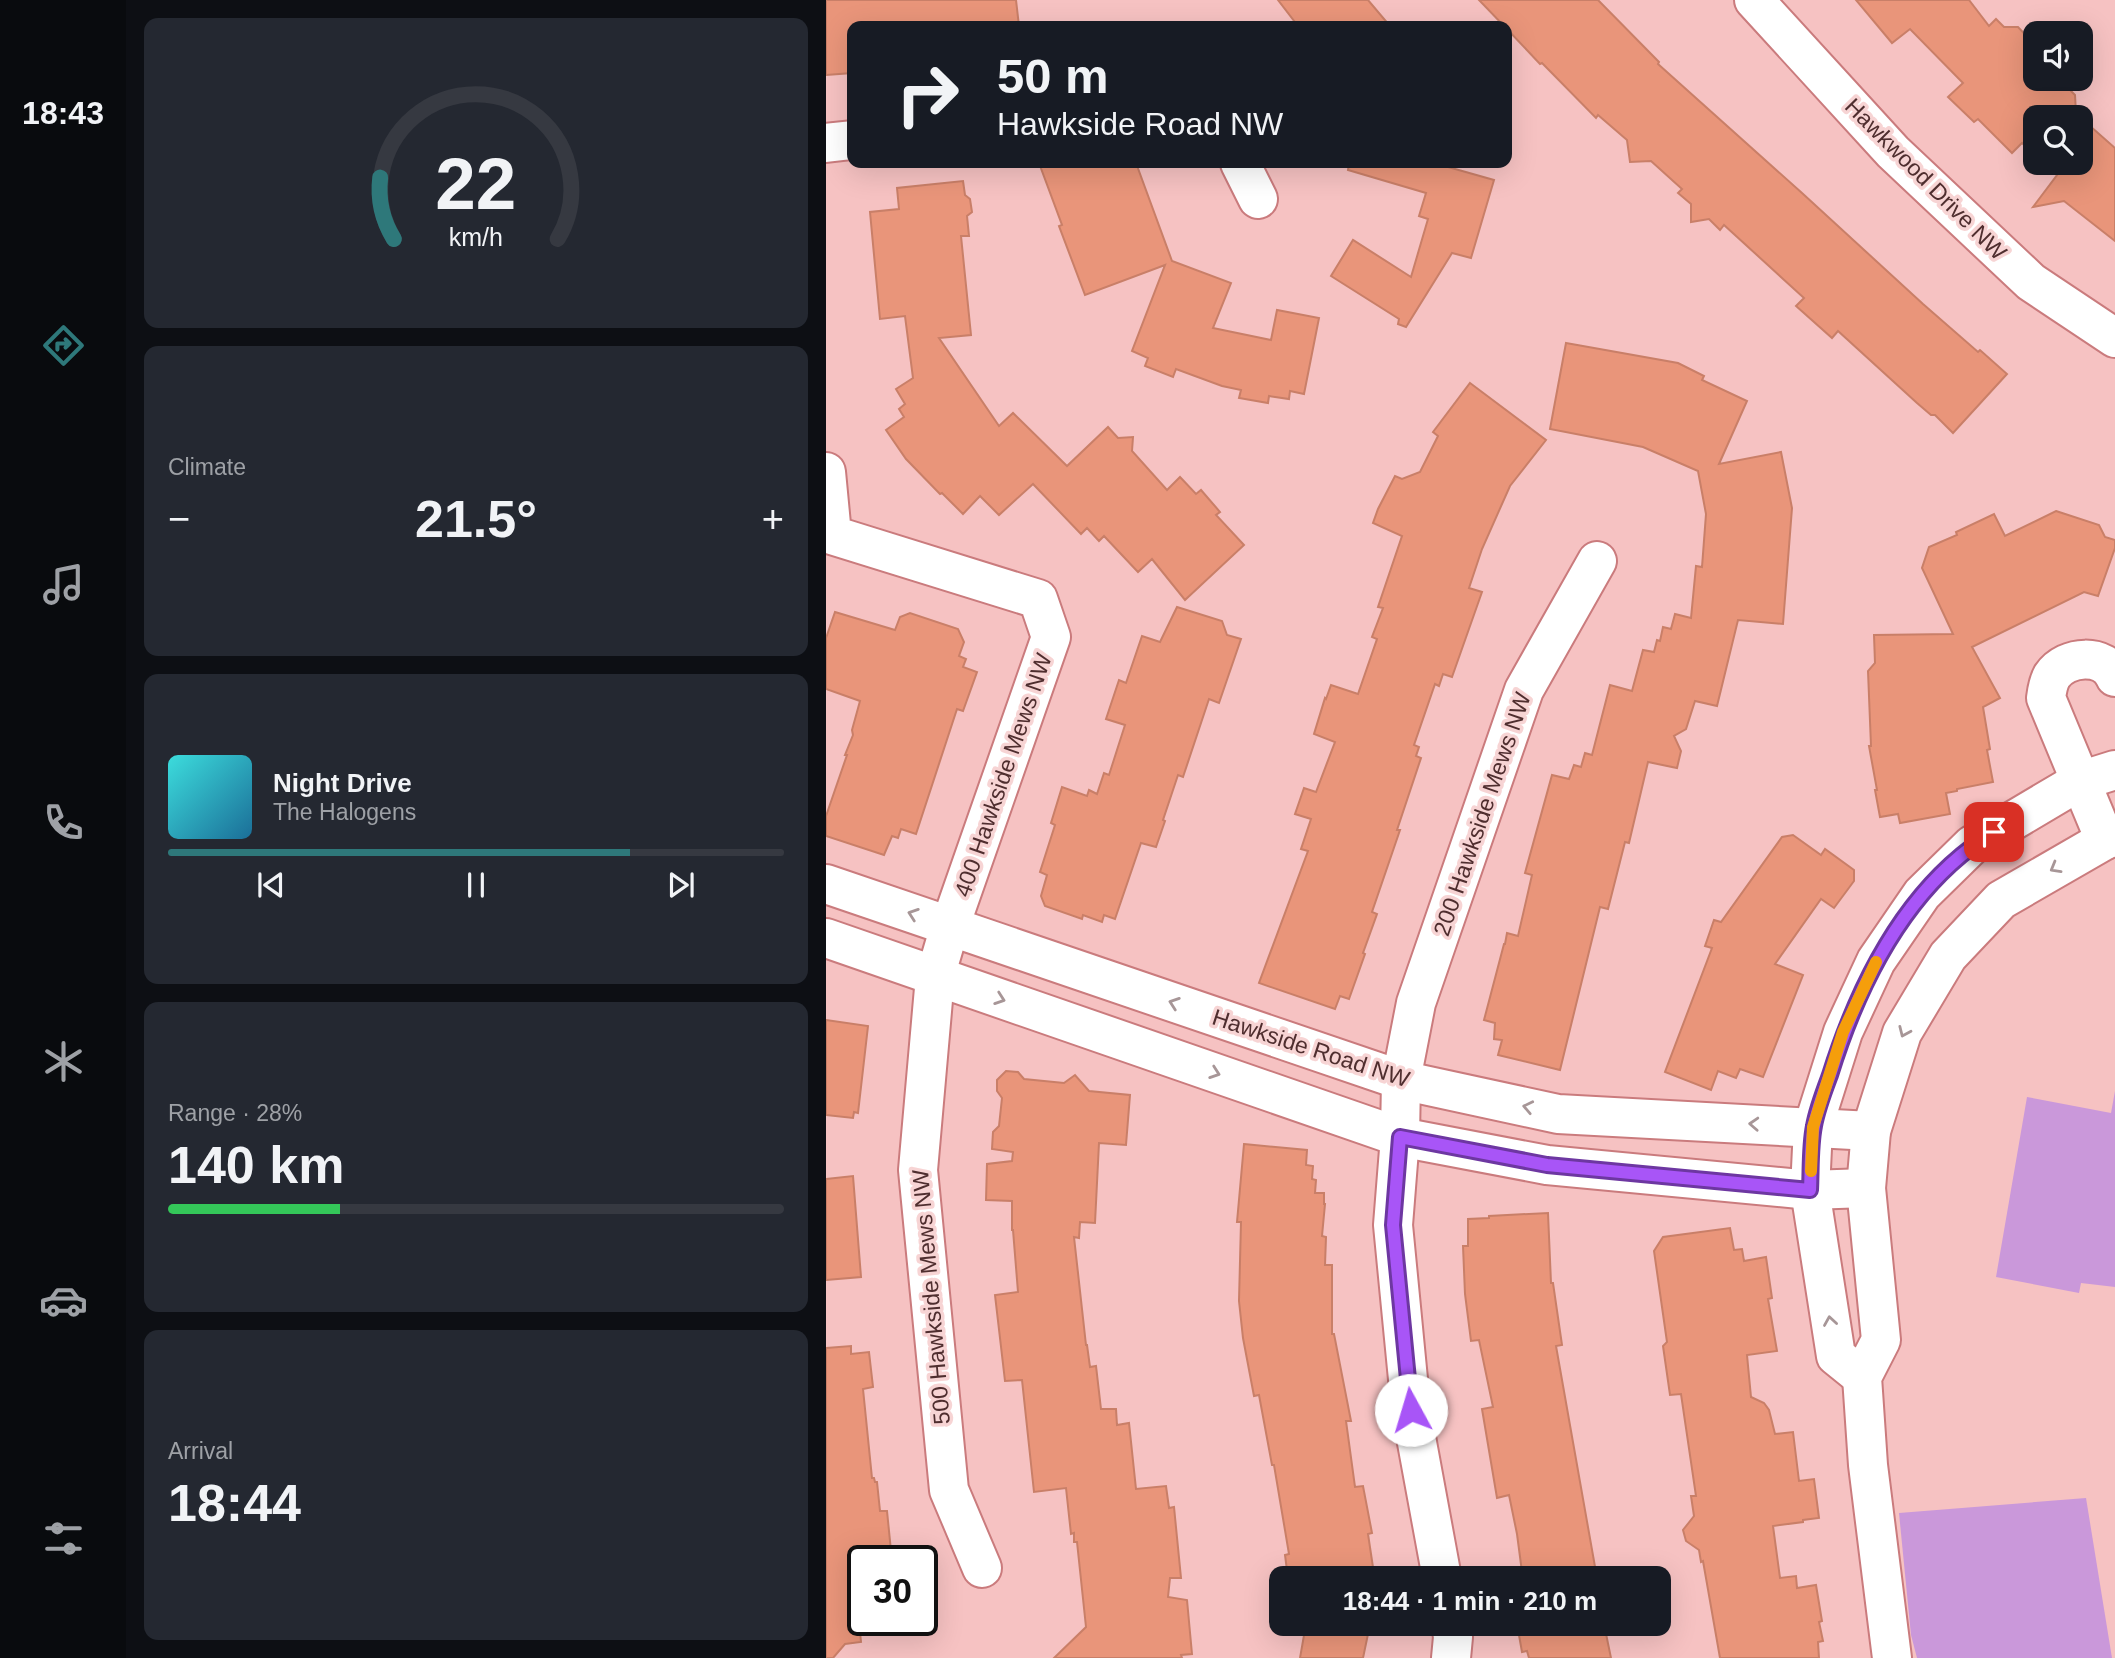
<!DOCTYPE html>
<meta charset="utf-8">
<style>
:root{--surface:#171b24;--page:#242831;--text:#f1f3f6;--muted:#9ea1a6;--line:#363941;--accent:#2e787a}
body{margin:0;font-family:Arial,sans-serif;background:var(--page);color:var(--text);height:100vh;display:flex;flex-direction:column;font-size:26px;white-space:nowrap}
*{box-sizing:border-box;margin:0}
p{font-size:23px;color:var(--muted)}
.icon{flex:none;width:38px;height:38px;fill:none;stroke:currentColor;stroke-width:2;stroke-linecap:round;stroke-linejoin:round}
.map{position:relative;flex:1;overflow:hidden}
.panel{display:flex;flex-direction:column;gap:18px;padding:18px;background:#0d0f14;width:700px}
.panel>*{flex:none}
.top-card{position:absolute;left:21px;top:21px;width:665px;height:147px;border-radius:14px;box-shadow:0 7px 28px #0002;background:#171b24;color:var(--text);overflow:hidden}
.tools{position:absolute;left:1197px;top:21px;display:grid;gap:14px}
.tools a{display:grid;place-items:center;width:70px;height:70px;border-radius:14px;background:var(--surface);box-shadow:0 7px 28px #0002;font-size:35px}
.speed{position:absolute;left:21px;top:1545px;display:flex;gap:14px;font-size:35px;font-weight:700;text-align:center}
.speed>*{display:grid;place-content:center;width:91px;height:91px;border-radius:50%;background:var(--surface);box-shadow:0 7px 28px #0002;line-height:1}
.speed .limit{border:4px solid #111;border-radius:10px;background:#fff;color:#111}
.pin{position:absolute;display:grid;place-items:center;width:60px;height:60px;color:#fff;margin:-30px;border-radius:14px;box-shadow:0 4px 10px #0006}
.me{position:absolute;width:77px;margin:-38px;rotate:354deg;stroke-linejoin:round;filter:drop-shadow(0 0 5px #0008)}
.turn{display:flex;align-items:center;gap:24px;height:147px;padding:0 35px;font-size:32px}
.turn .icon{width:91px;height:91px;stroke-width:2.5}
.turn b{display:block;font-size:49px;line-height:60px}
.big{font-size:52px;font-weight:700;line-height:1.1}
.panel .tile{flex:1;display:flex;flex-direction:column;justify-content:center;gap:10px;min-width:0;padding:0 24px;border-radius:14px;background:var(--page)}
.panel .dial{align-items:center;gap:0}
.dial svg{height:182px;overflow:visible;fill:none;stroke:var(--line);stroke-width:7;stroke-linecap:round;text-anchor:middle}
.dial text{fill:var(--text);stroke:none}
.song{display:flex;align-items:center;gap:21px}
.cover{width:84px;height:84px;border-radius:10px;background:linear-gradient(135deg,hsl(180 70% 55%),hsl(200 70% 35%))}
.played{height:7px;border-radius:4px;background:linear-gradient(90deg,var(--accent) 75%,var(--line) 75%)}
.keys{display:flex;justify-content:space-around;direction:ltr}
.heat{display:flex;justify-content:space-between;align-items:center;font-size:38px;direction:ltr}
.charge{height:10px;border-radius:5px;background:linear-gradient(90deg,#34c759 28%,var(--line) 0)}
.trip{position:absolute;left:443px;top:1566px;width:402px;height:70px;border-radius:14px;background:var(--surface);box-shadow:0 7px 28px #0002;font-weight:700;line-height:70px;text-align:center}
main{display:flex;flex:1;min-height:0}
.dock{display:flex;flex-direction:column;width:126px;justify-content:space-around;align-items:center;background:#090b0e;color:var(--muted)}
.dock .icon{width:49px;height:49px}
.dock .current{color:var(--accent)}
.dock b{font-size:32px;color:var(--text)}
.map>svg:first-child{display:block}
</style>
<main>
<nav class="dock">
<b>18:43</b>
<svg class="icon current" aria-label="directions" viewBox="0 0 24 24"><path d="M12 3l9 9-9 9-9-9zM9 14v-3h6M13 9l2 2-2 2"/></svg>
<svg class="icon" aria-label="music" viewBox="0 0 24 24"><path d="M9 18V5l10-2v13"/><circle cx="6" cy="18" r="3"/><circle cx="16" cy="16" r="3"/></svg>
<svg class="icon" aria-label="phone" viewBox="0 0 24 24"><path d="M5 4h4l2 5-3 2q2 4 5 5l2-3 5 2v4C11 20 4 13 5 4z"/></svg>
<svg class="icon" aria-label="climate" viewBox="0 0 24 24"><path d="M12 3v18M4 7l16 10M4 17L20 7"/></svg>
<svg class="icon" aria-label="car" viewBox="0 0 24 24"><path d="M5 17H2v-5l4-1 3-4h7l3 4 3 1v5h-3M9 17h6M6 11h13"/><circle cx="7" cy="17" r="2"/><circle cx="17" cy="17" r="2"/></svg>
<svg class="icon" aria-label="filters" viewBox="0 0 24 24"><path d="M4 7h16M4 17h16"/><circle cx="9" cy="7" r="2"/><circle cx="15" cy="17" r="2"/></svg>
</nav>
<section class="panel">
<div class="tile dial"><svg viewBox="0 0 100 80">
<path d="M14 69A42 42 0 1 1 86 69"/>
<path d="M14 69A42 42 0 0 1 8 42" stroke="#2e787a"/>
<text x="50" y="56" font-size="32" font-weight="700">22</text>
<text x="50" y="72" font-size="11">km/h</text>
</svg></div>
<div class="tile"><p>Climate</p>
<div class="heat"><a>−</a><b class="big">21.5°</b><a>+</a></div>
</div>
<div class="tile">
<div class="song"><i class="cover"></i><div><b>Night Drive</b><p>The Halogens</p></div></div>
<div class="played"></div>
<div class="keys"><svg class="icon" aria-label="previous" viewBox="0 0 24 24"><path d="M18 5L8 12l10 7zM5 5v14"/></svg><svg class="icon" aria-label="pause" viewBox="0 0 24 24"><path d="M8 5v14M16 5v14"/></svg><svg class="icon" aria-label="next" viewBox="0 0 24 24"><path d="M6 5l10 7-10 7zM19 5v14"/></svg></div>
</div>
<div class="tile"><p>Range · 28%</p><b class="big">140 km</b><div class="charge"></div></div>
<div class="tile"><p>Arrival</p><b class="big">18:44</b></div>
</section>
<div class="map">
<svg width="1289" height="1658" viewBox="0 0 1289 1658">
<rect width="100%" height="100%" fill="#f6c2c2"/>
<g fill="#ca98da">
<polygon points="1289,1091 1289,1287 1255,1283 1253,1293 1170,1277 1201,1097 1285,1113"/>
<polygon points="1260,1498 1286,1658 1091,1658 1085,1635 1073,1513"/>
</g>
<g fill="#e9957a" stroke="#c97f68" stroke-width="2">
<polygon points="0,0 190,0 193,26 26,26 26,73 0,75"/>
<polygon points="452,0 542,0 564,26 472,26"/>
<polygon points="653,0 772,0 833,62 832,64 976,193 1097,304 1152,352 1154,350 1181,374 1127,433 1109,415 1105,415 1091,403 1012,331 1006,338 970,306 978,298 898,225 894,230 883,219 865,222 865,204 852,193 856,189 825,161 804,162 801,140 772,115 770,118 716,63 714,64 681,29 681,26 678,26"/>
<polygon points="1030,0 1143,0 1163,26 1170,19 1178,27 1192,27 1209,45 1209,79 1218,79 1227,88 1239,85 1249,95 1250,113 1254,117 1209,117 1209,155 1196,143 1186,153 1152,119 1148,122 1122,97 1137,83 1084,29 1066,43"/>
<polygon points="1255,118 1289,148 1289,241 1238,201 1207,207 1231,175 1218,163 1255,163"/>
<polygon points="213,163 310,163 346,261 405,283 387,328 445,340 451,310 493,318 478,394 464,391 463,399 443,396 442,403 413,398 415,390 396,386 350,369 347,377 319,366 322,358 306,351 339,265 259,295 233,226 236,225"/>
<polygon points="523,163 608,163 668,180 645,258 626,253 580,327 572,324 573,319 505,276 527,240 585,277 602,219 593,216 600,193 522,170"/>
<polygon points="137,181 139,195 144,199 146,212 141,216 143,236 135,236 145,335 113,338 173,426 187,413 241,466 282,427 292,438 307,437 306,451 341,490 354,477 370,494 375,490 394,512 390,515 418,545 359,600 326,559 312,572 278,536 273,541 261,528 255,534 207,484 173,515 154,496 137,514 116,493 114,494 80,459 60,430 78,417 73,409 79,404 70,389 87,378 79,316 54,319 44,212 73,209 71,188"/>
<polygon points="740,343 852,363 878,376 876,380 921,401 893,464 955,452 966,508 957,624 912,620 891,706 869,701 860,729 848,736 855,751 851,768 822,762 803,843 799,842 782,909 774,907 734,1070 672,1055 676,1040 668,1039 669,1023 658,1020 678,944 679,944 681,933 692,936 706,875 699,873 726,775 743,779 748,765 755,767 759,753 766,755 784,685 806,691 817,650 828,652 831,640 834,641 837,627 845,629 849,614 865,618 870,566 876,567 880,514 872,471 817,447 724,429"/>
<polygon points="644,383 720,440 684,486 656,549 643,588 656,592 626,677 617,674 613,686 609,684 588,745 593,747 590,756 595,758 571,830 574,830 546,912 551,914 537,953 539,954 523,999 514,996 509,1009 433,983 482,851 475,849 485,819 469,814 478,788 490,792 509,742 488,734 499,698 500,699 505,685 532,694 551,639 546,637 557,608 552,607 576,536 547,523 552,509 569,476 576,479 594,472 612,436 607,432"/>
<polygon points="1230,511 1273,525 1279,537 1289,540 1289,548 1272,596 1258,592 1146,647 1174,698 1157,707 1164,749 1161,750 1167,782 1131,789 1131,791 1120,793 1124,814 1074,823 1072,814 1054,817 1049,790 1051,790 1043,746 1045,746 1042,671 1049,663 1048,635 1127,634 1096,568 1103,547 1131,535 1130,532 1168,514 1179,536"/>
<polygon points="351,607 396,621 401,635 415,639 393,703 383,699 357,777 352,775 337,820 339,821 330,847 315,843 289,919 278,915 276,922 257,915 256,919 219,906 215,896 221,875 214,872 229,825 225,823 236,787 261,796 263,790 271,794 278,773 283,775 299,725 280,719 293,680 300,683 316,636 334,642"/>
<polygon points="9,612 69,630 74,617 84,613 132,629 138,642 133,656 140,659 137,667 151,672 137,711 131,709 90,834 75,829 72,838 66,836 58,855 0,836 0,816 21,755 19,755 27,735 26,730 34,701 0,689 0,638"/>
<polygon points="967,835 995,855 999,849 1028,870 1028,881 1008,908 995,899 949,964 977,975 937,1077 914,1069 910,1078 892,1071 885,1090 839,1072 886,948 879,946 888,920 895,922 956,837"/>
<polygon points="0,1020 42,1026 32,1113 28,1112 27,1118 0,1115"/>
<polygon points="180,1071 192,1072 198,1079 238,1083 249,1075 263,1091 304,1095 300,1145 273,1143 269,1223 254,1222 253,1238 248,1237 260,1345 261,1345 264,1367 270,1366 275,1409 290,1409 291,1425 303,1423 310,1489 340,1486 343,1508 348,1507 355,1578 344,1578 342,1597 361,1600 366,1654 355,1655 356,1658 228,1658 260,1627 251,1542 248,1542 248,1533 245,1534 240,1488 208,1492 196,1380 179,1381 169,1295 192,1292 187,1230 186,1230 186,1201 160,1200 161,1164 186,1161 187,1152 166,1149 167,1132 173,1126 176,1098 171,1091 171,1080"/>
<polygon points="418,1144 481,1150 480,1165 487,1166 486,1179 490,1180 489,1193 498,1193 498,1204 499,1204 496,1236 500,1237 499,1265 506,1265 506,1334 508,1334 525,1421 520,1421 529,1487 537,1486 546,1533 542,1534 548,1574 542,1575 543,1578 462,1578 459,1555 463,1554 448,1465 446,1465 433,1395 428,1396 417,1338 413,1301 415,1222 411,1222"/>
<polygon points="27,1176 35,1277 0,1280 0,1179"/>
<polygon points="722,1213 725,1283 727,1283 736,1345 730,1346 771,1578 686,1578 686,1574 696,1572 691,1534 683,1495 671,1498 656,1409 667,1407 653,1340 645,1341 639,1294 637,1246 642,1246 642,1219 663,1218 663,1216"/>
<polygon points="904,1228 908,1250 916,1249 918,1261 940,1257 946,1298 942,1299 951,1351 921,1355 925,1397 938,1403 943,1410 949,1434 967,1432 973,1481 988,1479 993,1518 977,1520 977,1522 947,1526 954,1578 970,1576 971,1588 990,1585 996,1621 993,1622 997,1641 992,1642 993,1658 894,1658 877,1561 875,1562 873,1550 860,1541 857,1530 868,1516 865,1496 870,1496 855,1394 844,1395 837,1346 841,1342 828,1251 837,1237"/>
<polygon points="25,1346 25,1354 43,1352 47,1387 37,1389 46,1478 48,1478 49,1482 51,1482 54,1511 61,1511 66,1561 37,1561 37,1613 32,1613 35,1642 19,1644 7,1658 0,1658 0,1348"/>
<polygon points="480,1624 542,1634 537,1658 474,1658"/>
<polygon points="691,1624 778,1624 785,1658 703,1658 701,1651 696,1652"/>
</g>
<g fill="none" stroke-linecap="round" stroke-linejoin="round">
<g stroke="#ca7b7d" stroke-width="42">
<g id="minor">
<polyline points="928,0 1067,152 1205,282 1289,338"/>
<polyline points="0,143 26,140"/>
<polyline points="414,163 432,199"/>
<polyline points="0,472 6,535 212,599 225,637 124,926 109,977 92,1170 123,1490 156,1568"/>
<path d="M1279 840 1220 698C1221 690 1222 683 1226 676 1240 655 1279 653 1289 677"/>
<polyline points="0,884 575,1080 732,1114 1045,1131"/>
<polyline points="0,938 574,1137 721,1165 984,1190 1040,1188"/>
<polyline points="1036,1377 1010,1356 984,1190 987,1127 1017,1032 1050,961 1096,894 1146,845 1254,781 1289,770"/>
<polyline points="616,1578 585,1410 567,1225 574,1137 575,1080 590,1003 698,690 771,561"/>
<polyline points="625,1624 627,1637 625,1658"/>
<polyline points="1066,1658 1042,1465 1036,1377 1055,1340 1040,1188 1045,1131 1076,1033 1122,956 1175,900 1279,840 1289,836"/>
</g>
</g>
<use href="#minor" stroke="#fff" stroke-width="38"/>
</g>
<defs><path id="oneway-chevron" d="M-2-3.5L2.5 0L-2 3.5" fill="none" stroke-width="1.6" stroke-linecap="round" stroke-linejoin="round" transform="scale(1.75)"/></defs>
<g stroke="#a79697">
<use href="#oneway-chevron" transform="translate(1229 868) rotate(150)"/>
<use href="#oneway-chevron" transform="translate(87 914) rotate(-161)"/>
<use href="#oneway-chevron" transform="translate(174 999) rotate(19)"/>
<use href="#oneway-chevron" transform="translate(348 1003) rotate(-161)"/>
<use href="#oneway-chevron" transform="translate(1078 1032) rotate(114)"/>
<use href="#oneway-chevron" transform="translate(389 1073) rotate(19)"/>
<use href="#oneway-chevron" transform="translate(702 1107) rotate(-168)"/>
<use href="#oneway-chevron" transform="translate(928 1124) rotate(-177)"/>
<use href="#oneway-chevron" transform="translate(1004 1321) rotate(-99)"/>
</g>
<g fill="none" stroke-linecap="round" stroke-linejoin="round">
<g stroke="#6d37a1" stroke-width="18">
<path id="route" d="M585 1410 567 1225 574 1137 721 1165 984 1190C985 1169 984 1146 988 1126 991 1109 998 1091 1004 1075 1033 982 1082 884 1168 832"/>
</g>
<use href="#route" stroke="#a855f7" stroke-width="12"/>
<polyline stroke="#f59e0b" stroke-width="12" points="985,1171 987,1127 1017,1032 1050,962"/>
</g>
<g text-anchor="middle" dominant-baseline="central" stroke-width="7" stroke-linejoin="round" paint-order="stroke">
<g font-size="23" fill="#4f2e2f" stroke="#f7d4d4">
<text transform="translate(1100 179) rotate(45)">Hawkwood Drive NW</text>
<text transform="translate(177 775) rotate(-71)">400 Hawkside Mews NW</text>
<text transform="translate(656 814) rotate(-71)">200 Hawkside Mews NW</text>
<text transform="translate(485 1048) rotate(18)">Hawkside Road NW</text>
<text transform="translate(105 1297) rotate(-95)">500 Hawkside Mews NW</text>
</g>
</g>
</svg>
<div class="tools">
<a><svg class="icon" aria-label="sound" viewBox="0 0 24 24"><path d="M4 9h4l5-4v14l-5-4H4zM17 9q2 3 0 6"/></svg></a>
<a><svg class="icon" aria-label="search" viewBox="0 0 24 24"><circle cx="10" cy="10" r="6"/><path d="M15 15l6 6"/></svg></a>
</div>
<div class="speed"><div class="limit">30</div></div>
<div class="pin" style="left:1168px;top:832px;background:#d93025"><svg class="icon" aria-label="arrive" viewBox="0 0 24 24"><path d="M6 21V4h12l-3 4 3 4H6"/></svg></div>
<svg class="me" style="left:585px;top:1410px" viewBox="-20 -20 40 40"><circle r="19" fill="#fff"/><path d="M0-13L10 11 0 6-10 11z" fill="#a855f7"/></svg>
<div class="trip">18:44 · 1 min · 210 m</div>
<div class="top-card">
<div class="turn"><svg class="icon" aria-label="right" viewBox="0 0 24 24"><path d="M7 20v-9h11M14 6l5 5-5 5"/></svg><div><b>50 m</b>Hawkside Road NW</div></div>
</div>
</div>
</main>
